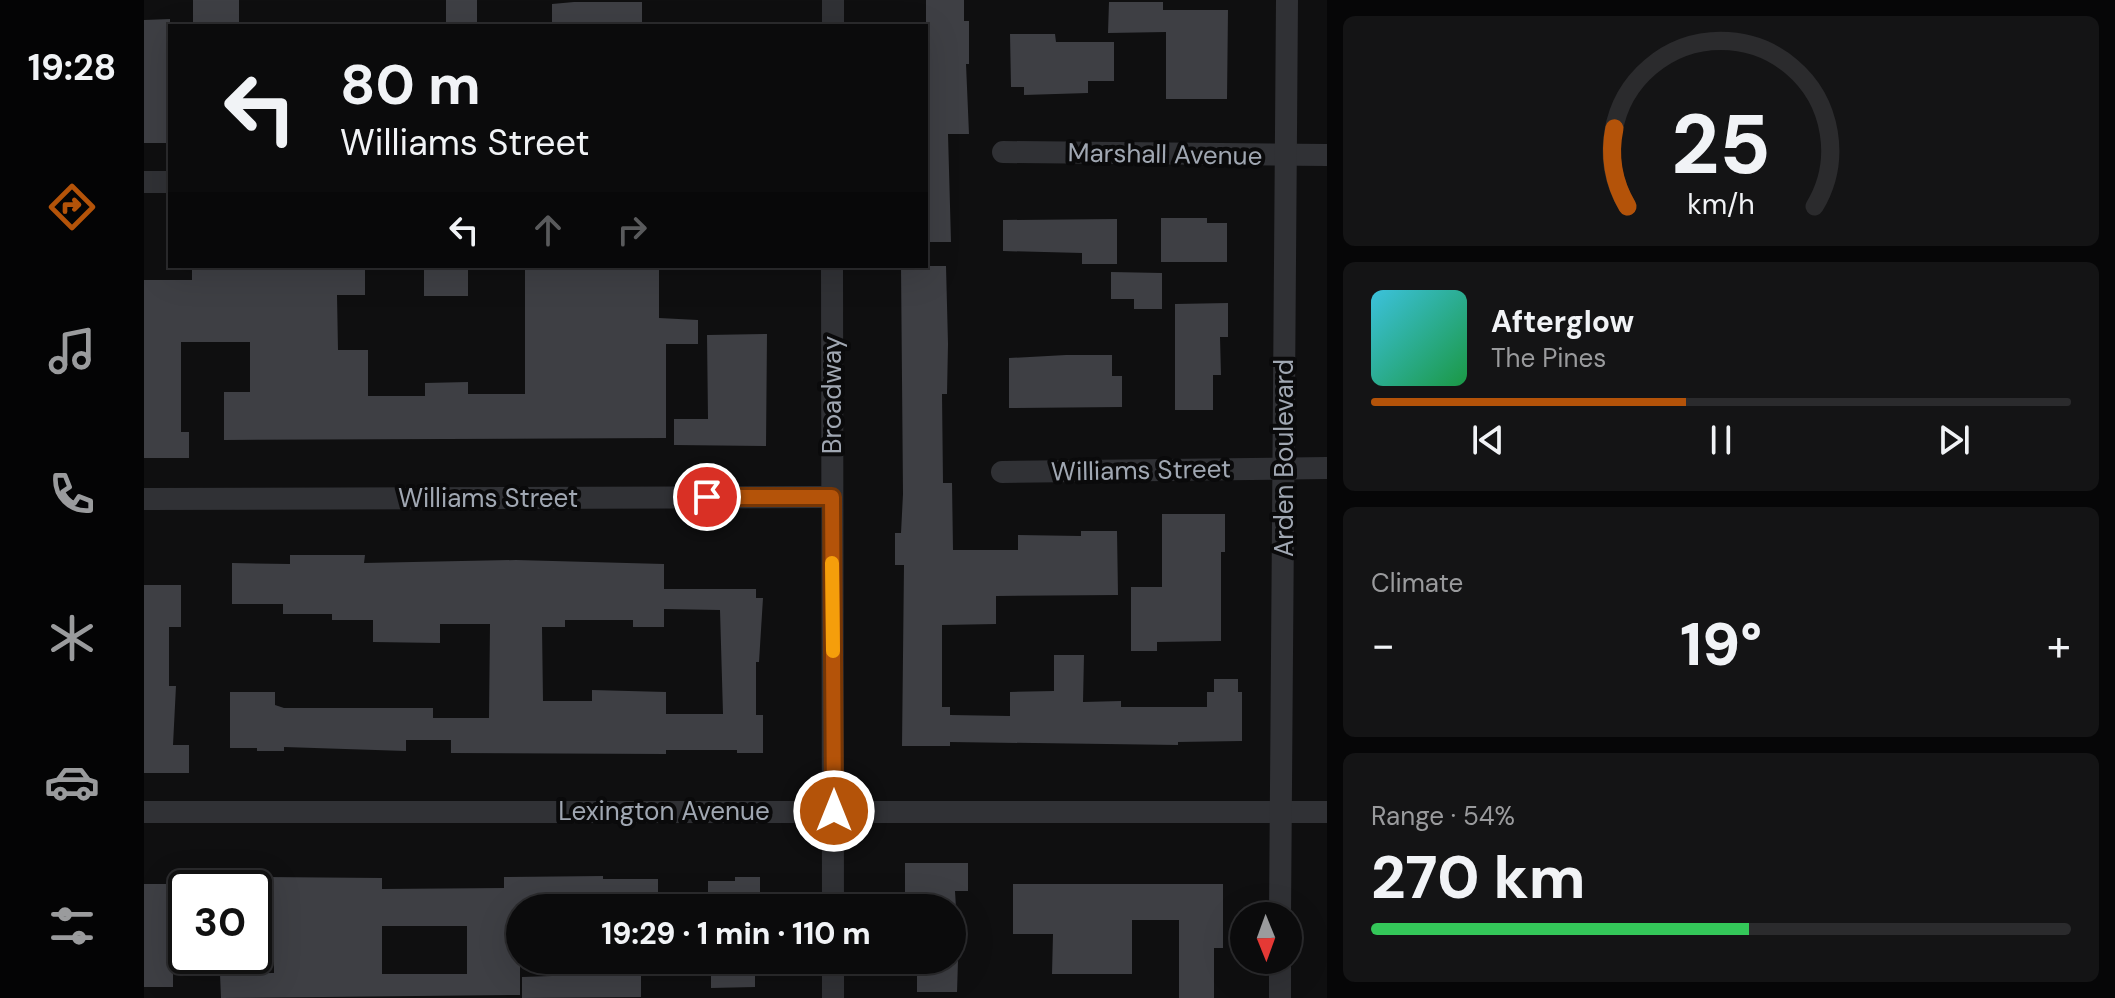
<!DOCTYPE html>
<meta charset="utf-8">
<style>
:root{--surface:#0b0b0c;--page:#141415;--text:#f1f3f6;--muted:#9a9b9d;--line:#2b2b2d;--accent:#b45309}
body{margin:0;font-family:"DM Sans",sans-serif;background:var(--page);color:var(--text);height:100vh;display:flex;flex-direction:column;font-size:30px;white-space:nowrap}
*{box-sizing:border-box;margin:0}
p{font-size:26px;color:var(--muted)}
.icon{flex:none;width:44px;height:44px;fill:none;stroke:currentColor;stroke-width:2;stroke-linecap:round;stroke-linejoin:round}
.map{position:relative;flex:1;overflow:hidden}
.drawer{display:flex;flex-direction:column;gap:16px;padding:16px;background:#060607;width:788px}
.drawer>*{flex:none}
.top-card{position:absolute;left:24px;top:24px;width:760px;height:244px;border-radius:0px;box-shadow:0 8px 32px #0002,0 0 0 2px var(--line);background:#0b0b0c;color:var(--text);overflow:hidden}
.needle{width:52px;rotate:179deg}
.fabs{position:absolute;left:1086px;top:902px;display:grid;gap:16px}
.fabs a{display:grid;place-items:center;width:72px;height:72px;border-radius:50%;background:var(--surface);box-shadow:0 8px 32px #0002,0 0 0 2px var(--line);font-size:40px}
.speed{position:absolute;left:24px;top:870px;display:flex;gap:16px;font-size:40px;font-weight:700;text-align:center}
.speed>*{display:grid;place-content:center;width:104px;height:104px;border-radius:50%;background:var(--surface);box-shadow:0 8px 32px #0002,0 0 0 2px var(--line);line-height:1}
.speed .limit{border:4px solid #111;border-radius:12px;background:#fff;color:#111}
.pin{position:absolute;display:grid;place-items:center;width:68px;height:68px;color:#fff;margin:-34px;border:4px solid #fff;border-radius:50%;box-shadow:0 2px 8px #0007}
.me{position:absolute;width:88px;margin:-44px;rotate:0deg;stroke-linejoin:round;filter:drop-shadow(0 0 6px #0008)}
.turn{display:flex;align-items:center;gap:28px;height:168px;padding:0 40px;font-size:36px}
.turn .icon{width:104px;height:104px;stroke-width:2.5}
.turn b{display:block;font-size:56px;line-height:68px}
.lanes{display:flex;align-items:center;height:76px;padding:0 40px;background:#0003;justify-content:center;gap:40px;direction:ltr}
.lanes .off{opacity:.35}
.big{font-size:60px;font-weight:800;line-height:1.1}
.drawer .tile{flex:1;display:flex;flex-direction:column;justify-content:center;gap:12px;min-width:0;padding:0 28px;border-radius:12px;background:var(--page)}
.drawer .dial{align-items:center;gap:0}
.dial svg{height:208px;overflow:visible;fill:none;stroke:var(--line);stroke-width:7;stroke-linecap:round;text-anchor:middle}
.dial text{fill:var(--text);stroke:none}
.song{display:flex;align-items:center;gap:24px}
.cover{width:96px;height:96px;border-radius:12px;background:linear-gradient(135deg,hsl(190 70% 55%),hsl(140 70% 35%))}
.played{height:8px;border-radius:4px;background:linear-gradient(90deg,var(--accent) 45%,var(--line) 45%)}
.keys{display:flex;justify-content:space-around;direction:ltr}
.heat{display:flex;justify-content:space-between;align-items:center;font-size:44px;direction:ltr}
.charge{height:12px;border-radius:6px;background:linear-gradient(90deg,#34c759 54%,var(--line) 0)}
.trip{position:absolute;left:362px;top:894px;width:460px;height:80px;border-radius:40px;background:var(--surface);box-shadow:0 8px 32px #0002,0 0 0 2px var(--line);font-weight:800;line-height:80px;text-align:center}
main{display:flex;flex:1;min-height:0}
.dock{display:flex;flex-direction:column;width:144px;justify-content:space-around;align-items:center;background:#040405;color:var(--muted)}
.dock .icon{width:56px;height:56px}
.dock .active{color:var(--accent)}
.dock b{font-size:36px;color:var(--text)}
.map>svg:first-child{display:block}
</style>
<main>
<nav class="dock">
<b>19:28</b>
<svg class="icon active" aria-label="directions" viewBox="0 0 24 24"><path d="M12 3l9 9-9 9-9-9zM9 14v-3h6M13 9l2 2-2 2"/></svg>
<svg class="icon" aria-label="music" viewBox="0 0 24 24"><path d="M9 18V5l10-2v13"/><circle cx="6" cy="18" r="3"/><circle cx="16" cy="16" r="3"/></svg>
<svg class="icon" aria-label="phone" viewBox="0 0 24 24"><path d="M5 4h4l2 5-3 2q2 4 5 5l2-3 5 2v4C11 20 4 13 5 4z"/></svg>
<svg class="icon" aria-label="climate" viewBox="0 0 24 24"><path d="M12 3v18M4 7l16 10M4 17L20 7"/></svg>
<svg class="icon" aria-label="car" viewBox="0 0 24 24"><path d="M5 17H2v-5l4-1 3-4h7l3 4 3 1v5h-3M9 17h6M6 11h13"/><circle cx="7" cy="17" r="2"/><circle cx="17" cy="17" r="2"/></svg>
<svg class="icon" aria-label="filters" viewBox="0 0 24 24"><path d="M4 7h16M4 17h16"/><circle cx="9" cy="7" r="2"/><circle cx="15" cy="17" r="2"/></svg>
</nav>
<div class="map">
<svg width="1183" height="998" viewBox="0 0 1183 998">
<rect width="100%" height="100%" fill="#0f0f10"/>
<g fill="#3e3f44" fill-rule="evenodd">
<rect x="49" y="0" width="46" height="25"/>
<rect x="302" y="0" width="31" height="26"/>
<polygon points="782,0 820,0 820,21 825,21 825,64 822,64 825,134 804,134 807,242 782,242"/>
<polygon points="430,2 498,2 498,26 408,26 408,4"/>
<polygon points="965,2 1019,2 1019,10 1084,10 1083,99 1022,99 1022,32 964,33"/>
<polygon points="26,19 26,143 0,143 0,20"/>
<polygon points="866,34 911,34 912,42 970,42 970,81 944,81 944,93 880,95 880,87 867,87"/>
<polygon points="1017,218 1063,218 1063,223 1083,223 1083,262 1017,262"/>
<polygon points="973,219 973,264 938,264 938,253 859,251 859,220"/>
<polygon points="48,266 221,266 221,295 193,295 194,350 224,350 224,396 281,396 281,383 324,382 324,394 381,394 381,266 515,266 515,318 554,320 554,344 522,344 522,438 80,440 80,392 106,392 106,342 37,342 37,432 45,432 45,458 0,458 0,280 48,280"/>
<rect x="280" y="266" width="44" height="30"/>
<polygon points="757,266 802,266 804,344 803,394 798,394 799,483 808,483 809,550 874,550 874,535 937,536 937,531 973,531 974,595 852,596 852,624 798,625 798,707 806,707 806,715 866,716 866,692 910,691 910,655 940,655 939,702 977,701 977,707 1063,707 1063,692 1070,692 1070,679 1094,679 1094,692 1098,692 1098,741 1034,742 1034,745 806,742 806,746 758,746 760,565 751,565 751,533 757,533 759,494"/>
<polygon points="967,272 1018,273 1018,309 990,309 990,299 967,299"/>
<polygon points="1084,303 1084,337 1076,337 1077,375 1069,375 1069,410 1031,410 1031,304"/>
<polygon points="623,334 622,446 530,445 530,419 564,419 563,335"/>
<polygon points="922,355 968,355 968,376 978,376 978,407 865,408 865,358"/>
<polygon points="1018,514 1081,514 1081,552 1077,552 1077,641 1013,642 1013,651 987,651 987,587 1018,587"/>
<path d="M146 555H221L220 563 372 560 520 564V589H612V598H619L615 662H612V715H619V753H593V750H522V754L307 753V740H262V751L140 747V751H113V748H86V692H131V705L140 708H289V718H345L346 624H296V643L229 642V620H188V614H139V604H88V563L146 564ZM520 609 576 610 579 714H522V692L448 690V701H399L398 627H421V620H489V627H520Z"/>
<polygon points="0,585 37,585 37,627 25,627 25,686 32,686 29,745 45,745 45,773 0,773"/>
<polygon points="761,863 824,863 824,891 811,891 812,908 771,908 771,898 761,898"/>
<path d="M459 876V879H514V908H376V995L77 998 76 974 130 973V922H110V882H121V877L238 878V889L360 888V877ZM238 926H323V974H238Z"/>
<polygon points="591,877 616,877 616,908 564,908 564,881 591,881"/>
<polygon points="0,884 37,884 38,942 29,942 29,987 0,987"/>
<polygon points="869,884 1079,884 1079,948 1070,948 1070,998 1035,998 1035,920 988,920 988,974 908,974 909,934 869,934"/>
<polygon points="567,960 611,960 611,987 567,988"/>
<polygon points="773,960 814,960 813,992 773,992"/>
<polygon points="497,973 497,997 378,998 378,977"/>
</g>
<g fill="none" stroke-linecap="round" stroke-linejoin="round">
<g stroke="#303135" stroke-width="22">
<polyline points="689,26 689,0"/>
<polyline points="859,152 1183,155"/>
<polyline points="0,182 26,182"/>
<polyline points="688,266 689,908"/>
<polyline points="858,472 1183,468"/>
<polyline points="0,499 688,497"/>
<polyline points="0,812 1183,812"/>
<polyline points="1136,916 1143,0"/>
<polyline points="689,998 689,960"/>
<polyline points="1136,998 1136,960"/>
</g>
</g>
<g fill="none" stroke-linecap="round" stroke-linejoin="round">
<g stroke="#753606" stroke-width="20">
<polyline id="route" points="563,497 688,497 690,811"/>
</g>
<use href="#route" stroke="#b45309" stroke-width="14"/>
<polyline stroke="#f59e0b" stroke-width="14" points="688,563 689,651"/>
</g>
<g text-anchor="middle" dominant-baseline="central" stroke-width="8" stroke-linejoin="round" paint-order="stroke">
<g font-size="26" fill="#a0a7b2" stroke="#0a0a0b">
<text transform="translate(1021 154) rotate(1)">Marshall Avenue</text>
<text transform="translate(688 395) rotate(-90)">Broadway</text>
<text transform="translate(1140 458) rotate(-90)">Arden Boulevard</text>
<text transform="translate(997 470) rotate(-1)">Williams Street</text>
<text x="344" y="498">Williams Street</text>
<text x="520" y="811">Lexington Avenue</text>
</g>
</g>
</svg>
<div class="fabs">
<a><svg class="needle" viewBox="-14 -14 28 28"><path d="M0-13l5 13h-10z" fill="#e53935"/><path d="M0 13l5-13h-10z" fill="#9a9b9d"/></svg></a>
</div>
<div class="speed"><div class="limit">30</div></div>
<div class="pin" style="left:563px;top:497px;background:#d93025"><svg class="icon" aria-label="arrive" viewBox="0 0 24 24"><path d="M6 21V4h12l-3 4 3 4H6"/></svg></div>
<svg class="me" style="left:690px;top:811px" viewBox="-20 -20 40 40"><circle r="17" fill="#b45309" stroke="#fff" stroke-width="3"/><path d="M0-11L8 9 0 5-8 9z" fill="#fff"/></svg>
<div class="trip">19:29 · 1 min · 110 m</div>
<div class="top-card">
<div class="turn"><svg class="icon" aria-label="left" viewBox="0 0 24 24"><path d="M17 20v-9H6M10 6l-5 5 5 5"/></svg><div><b>80 m</b>Williams Street</div></div>
<div class="lanes"><svg class="icon" aria-label="left" viewBox="0 0 24 24"><path d="M17 20v-9H6M10 6l-5 5 5 5"/></svg><svg class="icon off" aria-label="ahead" viewBox="0 0 24 24"><path d="M12 20V5M6 11l6-6 6 6"/></svg><svg class="icon off" aria-label="right" viewBox="0 0 24 24"><path d="M7 20v-9h11M14 6l5 5-5 5"/></svg></div>
</div>
</div>
<section class="drawer">
<div class="tile dial"><svg viewBox="0 0 100 80">
<path d="M14 69A42 42 0 1 1 86 69"/>
<path d="M14 69A42 42 0 0 1 9 39" stroke="#b45309"/>
<text x="50" y="56" font-size="32" font-weight="700">25</text>
<text x="50" y="72" font-size="11">km/h</text>
</svg></div>
<div class="tile">
<div class="song"><i class="cover"></i><div><b>Afterglow</b><p>The Pines</p></div></div>
<div class="played"></div>
<div class="keys"><svg class="icon" aria-label="previous" viewBox="0 0 24 24"><path d="M18 5L8 12l10 7zM5 5v14"/></svg><svg class="icon" aria-label="pause" viewBox="0 0 24 24"><path d="M8 5v14M16 5v14"/></svg><svg class="icon" aria-label="next" viewBox="0 0 24 24"><path d="M6 5l10 7-10 7zM19 5v14"/></svg></div>
</div>
<div class="tile"><p>Climate</p>
<div class="heat"><a>−</a><b class="big">19°</b><a>+</a></div>
</div>
<div class="tile"><p>Range · 54%</p><b class="big">270 km</b><div class="charge"></div></div>
</section>
</main>
